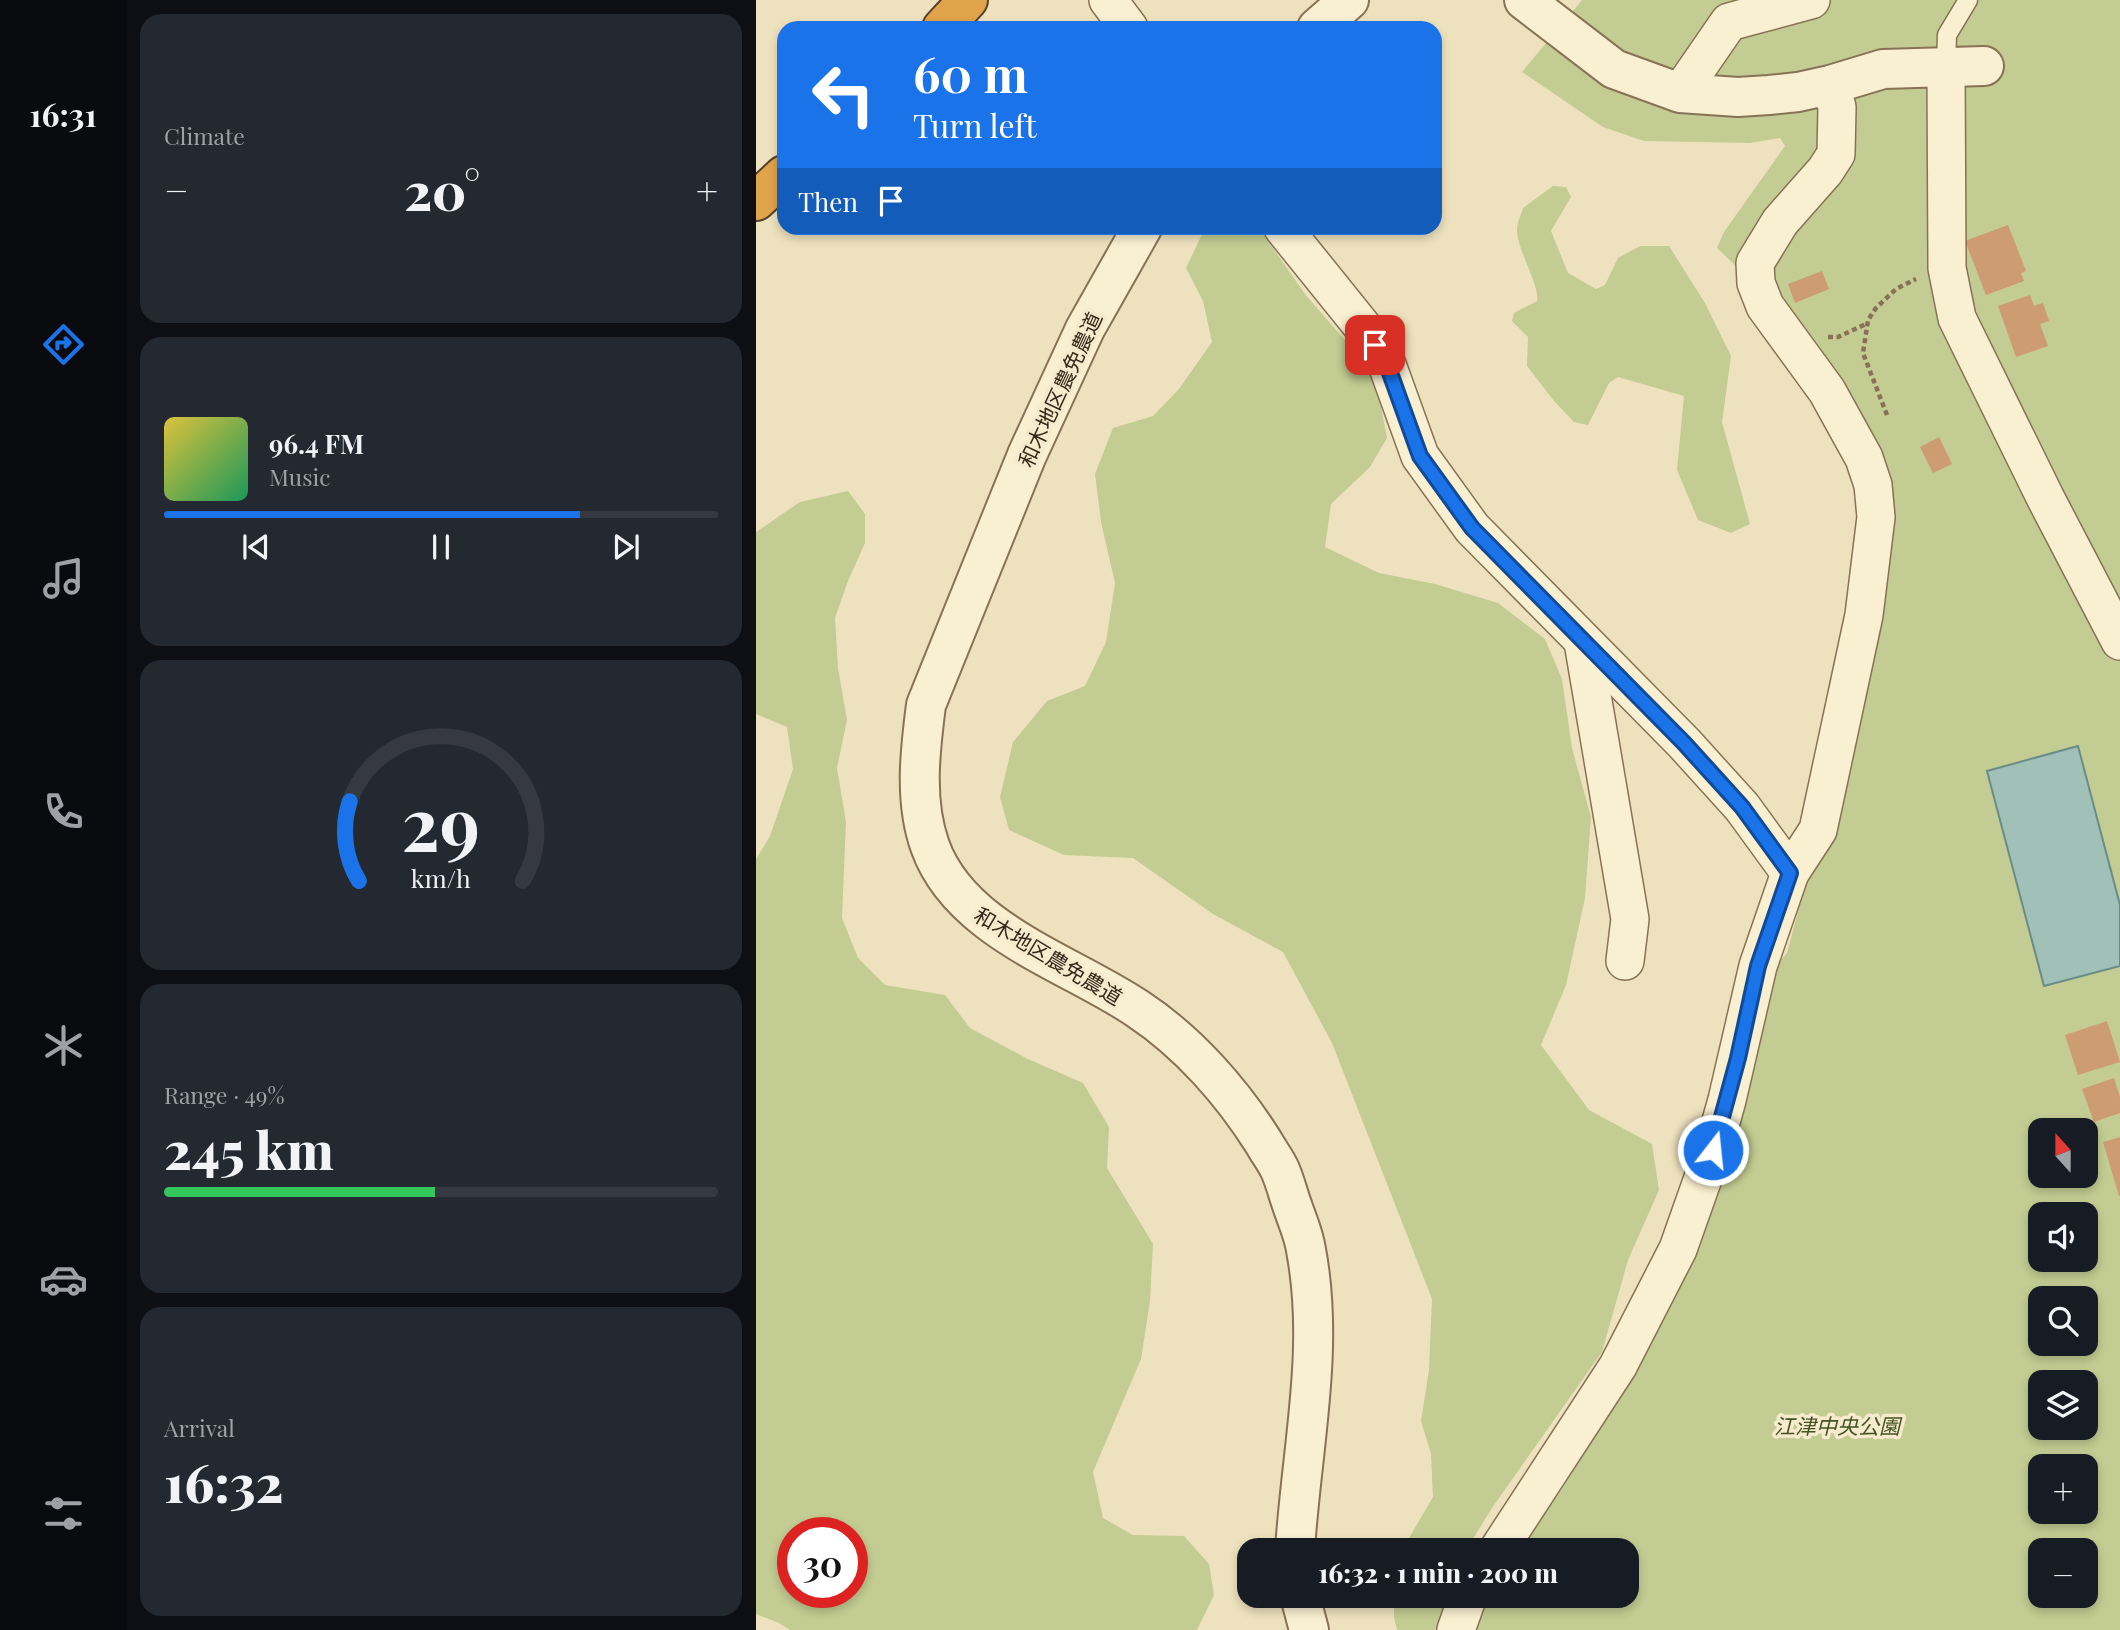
<!DOCTYPE html>
<meta charset="utf-8">
<style>
:root{--surface:#171b24;--page:#242831;--text:#f1f3f6;--muted:#9ea1a6;--line:#363941;--accent:#1a73e8}
body{margin:0;font-family:"Playfair Display","Noto Sans JP",serif;background:var(--page);color:var(--text);height:100vh;display:flex;flex-direction:column;font-size:26px;white-space:nowrap}
*{box-sizing:border-box;margin:0}
p{font-size:23px;color:var(--muted)}
.icon{flex:none;width:38px;height:38px;fill:none;stroke:currentColor;stroke-width:2;stroke-linecap:round;stroke-linejoin:round}
.map{position:relative;flex:1;overflow:hidden}
.drawer{display:flex;flex-direction:column;gap:14px;padding:14px;background:#0d0f14;width:630px}
.drawer>*{flex:none}
.hud{position:absolute;left:21px;top:21px;width:665px;height:214px;border-radius:21px;box-shadow:0 4px 10px #0003;background:#1a73e8;color:#fff;overflow:hidden}
.needle{width:46px;rotate:339deg}
.tools{position:absolute;left:1272px;top:1118px;display:grid;gap:14px}
.tools a{display:grid;place-items:center;width:70px;height:70px;border-radius:14px;background:var(--surface);box-shadow:0 4px 10px #0003;font-size:35px}
.speed{position:absolute;left:21px;top:1517px;display:flex;gap:14px;font-size:35px;font-weight:700;text-align:center}
.speed>*{display:grid;place-content:center;width:91px;height:91px;border-radius:50%;background:var(--surface);box-shadow:0 4px 10px #0003;line-height:1}
.speed .limit{border:10px solid #d22;background:#fff;color:#111}
.pin{position:absolute;display:grid;place-items:center;width:60px;height:60px;color:#fff;margin:-30px;border-radius:14px;box-shadow:0 4px 10px #0006}
.me{position:absolute;width:77px;margin:-38px;rotate:16deg;stroke-linejoin:round;filter:drop-shadow(0 0 5px #0008)}
.turn{display:flex;align-items:center;gap:24px;height:147px;padding:0 21px;font-size:32px}
.turn .icon{width:91px;height:91px;stroke-width:2.5}
.turn b{display:block;font-size:49px;line-height:60px}
.then{display:flex;align-items:center;height:66px;padding:0 21px;background:#0003;gap:14px;font-size:26px}
.big{font-size:52px;font-weight:800;line-height:1.1}
.drawer .widget{flex:1;display:flex;flex-direction:column;justify-content:center;gap:10px;min-width:0;padding:0 24px;border-radius:21px;background:var(--page)}
.drawer .dial{align-items:center;gap:0}
.dial svg{height:182px;overflow:visible;fill:none;stroke:var(--line);stroke-width:7;stroke-linecap:round;text-anchor:middle}
.dial text{fill:var(--text);stroke:none}
.song{display:flex;align-items:center;gap:21px}
.cover{width:84px;height:84px;border-radius:10px;background:linear-gradient(135deg,hsl(50 70% 55%),hsl(150 70% 35%))}
.played{height:7px;border-radius:4px;background:linear-gradient(90deg,var(--accent) 75%,var(--line) 75%)}
.keys{display:flex;justify-content:space-around;direction:ltr}
.heat{display:flex;justify-content:space-between;align-items:center;font-size:38px;direction:ltr}
.charge{height:10px;border-radius:5px;background:linear-gradient(90deg,#34c759 49%,var(--line) 0)}
.trip{position:absolute;left:481px;top:1538px;width:402px;height:70px;border-radius:21px;background:var(--surface);box-shadow:0 4px 10px #0003;font-weight:800;line-height:70px;text-align:center}
main{display:flex;flex:1;min-height:0}
.menu{display:flex;flex-direction:column;width:126px;justify-content:space-around;align-items:center;background:#090b0e;color:var(--muted)}
.menu .icon{width:49px;height:49px}
.menu .current{color:var(--accent)}
.menu b{font-size:32px;color:var(--text)}
.map>svg:first-child{display:block}
</style>
<main>
<nav class="menu">
<b>16:31</b>
<svg class="icon current" aria-label="directions" viewBox="0 0 24 24"><path d="M12 3l9 9-9 9-9-9zM9 14v-3h6M13 9l2 2-2 2"/></svg>
<svg class="icon" aria-label="music" viewBox="0 0 24 24"><path d="M9 18V5l10-2v13"/><circle cx="6" cy="18" r="3"/><circle cx="16" cy="16" r="3"/></svg>
<svg class="icon" aria-label="phone" viewBox="0 0 24 24"><path d="M5 4h4l2 5-3 2q2 4 5 5l2-3 5 2v4C11 20 4 13 5 4z"/></svg>
<svg class="icon" aria-label="climate" viewBox="0 0 24 24"><path d="M12 3v18M4 7l16 10M4 17L20 7"/></svg>
<svg class="icon" aria-label="car" viewBox="0 0 24 24"><path d="M5 17H2v-5l4-1 3-4h7l3 4 3 1v5h-3M9 17h6M6 11h13"/><circle cx="7" cy="17" r="2"/><circle cx="17" cy="17" r="2"/></svg>
<svg class="icon" aria-label="filters" viewBox="0 0 24 24"><path d="M4 7h16M4 17h16"/><circle cx="9" cy="7" r="2"/><circle cx="15" cy="17" r="2"/></svg>
</nav>
<section class="drawer">
<div class="widget"><p>Climate</p>
<div class="heat"><a>−</a><b class="big">20°</b><a>+</a></div>
</div>
<div class="widget">
<div class="song"><i class="cover"></i><div><b>96.4 FM</b><p>Music</p></div></div>
<div class="played"></div>
<div class="keys"><svg class="icon" aria-label="previous" viewBox="0 0 24 24"><path d="M18 5L8 12l10 7zM5 5v14"/></svg><svg class="icon" aria-label="pause" viewBox="0 0 24 24"><path d="M8 5v14M16 5v14"/></svg><svg class="icon" aria-label="next" viewBox="0 0 24 24"><path d="M6 5l10 7-10 7zM19 5v14"/></svg></div>
</div>
<div class="widget dial"><svg viewBox="0 0 100 80">
<path d="M14 69A42 42 0 1 1 86 69"/>
<path d="M14 69A42 42 0 0 1 10 34" stroke="#1a73e8"/>
<text x="50" y="56" font-size="32" font-weight="700">29</text>
<text x="50" y="72" font-size="11">km/h</text>
</svg></div>
<div class="widget"><p>Range · 49%</p><b class="big">245 km</b><div class="charge"></div></div>
<div class="widget"><p>Arrival</p><b class="big">16:32</b></div>
</section>
<div class="map">
<svg width="1364" height="1630" viewBox="0 0 1364 1630">
<rect width="100%" height="100%" fill="#eee2be"/>
<g fill="#c3cc92" fill-rule="evenodd">
<path d="M826 0H1364V1630H717L721 1611 731 1596H872V1550H762L807 1488 862 1394 1009 1026 1005 1002 1012 974 1031 953 1059 848 1109 522 1101 478 983 269 961 248 968 232 1029 146 1024 138 994 143 888 141 847 127 766 72ZM1284 1130H1330V1176H1284ZM1284 1214H1330V1260H1284ZM1284 1298H1330V1344H1284ZM1284 1382H1330V1428H1284ZM1284 1466H1330V1512H1284ZM1284 1550H1330V1596H1284Z"/>
<path d="M797 186 810 187 815 197 795 231 812 273 840 289 849 285 862 258 884 246H913L949 303 975 356 966 422 994 524 975 533 942 520 921 470 928 396 862 377 853 383 832 425 818 422 798 401 771 366 772 337 756 321 758 313 781 301C784 285 761 250 761 230 761 223 765 215 767 208Z"/>
<polygon points="449,228 503,228 549,294 600,353 621,386 631,438 614,467 575,504 569,547 623,573 679,584 742,603 789,639 806,679 816,748 835,817 829,898 810,985 785,1045 833,1110 896,1144 903,1190 872,1260 846,1352 736,1508 710,1550 646,1550 677,1497 675,1454 665,1421 673,1370 676,1299 576,1043 527,952 457,914 377,858 308,855 253,830 244,797 257,742 291,701 329,686 350,642 359,583 345,522 339,474 357,428 397,416 423,389 456,342 447,301 430,268"/>
<path d="M92 491 109 514V543L92 581 79 618 82 668 91 720 81 768 90 822 86 918 102 958 129 985 189 995 214 1028 272 1059 327 1083 353 1127 351 1168 397 1244 394 1301 385 1359 337 1472 347 1518 377 1535 428 1536 453 1564 458 1595 441 1630H34L23 1623 0 1614V859L14 836 37 769 31 727 0 714V532L44 502ZM37 1533H96V1592H37Z"/>
<polygon points="638,1596 692,1596 683,1630 641,1630 638,1617"/>
</g>
<polygon fill="#a1c0b8" stroke="#698d86" stroke-width="2" points="1322,746 1364,905 1364,966 1288,986 1231,771"/>
<g fill="#cd9c73">
<polygon points="1252,225 1270,271 1265,273 1268,281 1230,295 1209,241"/>
<polygon points="1066,271 1073,289 1039,303 1032,284"/>
<polygon points="1274,295 1278,306 1287,303 1293,321 1284,324 1292,346 1260,357 1242,306"/>
<polygon points="1183,437 1196,464 1177,473 1164,447"/>
<polygon points="1351,1021 1364,1062 1322,1075 1309,1035"/>
<polygon points="1358,1078 1364,1097 1364,1113 1338,1122 1326,1089"/>
<polygon points="1364,1137 1364,1196 1363,1196 1347,1142"/>
</g>
<g fill="none" stroke-linecap="round" stroke-linejoin="round">
<g stroke="#877256" stroke-width="21">
<polyline id="service" points="1190,67 1191,35 1212,0"/>
</g>
<g stroke="#877256" stroke-width="40">
<g id="minor">
<polyline points="352,0 373,28"/>
<polyline points="1190,67 1191,268 1201,318 1290,499 1364,641"/>
<polyline points="924,93 973,22 1055,0"/>
<polyline points="527,228 610,331 629,359 664,456 716,528 928,743 986,807 1034,873"/>
<polyline points="827,642 874,919 869,961"/>
<polyline points="742,1550 862,1366 922,1249 957,1150 971,1100 1002,966 1034,873 1062,830 1108,615 1120,517 1117,485 1108,458 1071,391 1009,306 1000,283 999,263 1024,222 1069,171 1080,154 1081,107 1074,85"/>
<polyline points="700,1630 712,1596"/>
</g>
</g>
<g stroke="#877256" stroke-width="42">
<g id="tertiary">
<polyline points="768,0 858,69 924,93 982,97 1013,95 1042,92 1074,85 1127,69 1228,66"/>
<polyline points="561,28 593,0"/>
<path d="M386 228 329 329 271 455 170 705C164 751 158 801 174 846 204 931 314 963 382 1009 432 1042 476 1092 508 1143 513 1152 520 1161 524 1170 529 1181 532 1194 536 1205 541 1220 548 1235 550 1250 569 1350 545 1451 539 1550"/>
<polyline points="544,1596 553,1630"/>
</g>
</g>
<g stroke="#54402b" stroke-width="42">
<g id="motorway">
<polyline points="186,28 212,0"/>
<polyline points="0,201 28,175"/>
</g>
</g>
<g stroke="#877256" stroke-width="4.5" stroke-dasharray="5 3.5" stroke-linecap="butt">
<polyline points="1072,337 1082,337 1112,323"/>
<polyline points="1131,415 1107,353 1112,320 1120,308 1140,289 1160,279"/>
</g>
<use href="#service" stroke="#f9efd1" stroke-width="18"/>
<use href="#minor" stroke="#f9efd1" stroke-width="37"/>
<use href="#tertiary" stroke="#f9efd1" stroke-width="38"/>
<use href="#motorway" stroke="#e1a44b" stroke-width="38"/>
</g>
<g fill="none" stroke-linecap="round" stroke-linejoin="round">
<g stroke="#114b97" stroke-width="18">
<polyline id="route" points="619,345 629,359 664,456 716,528 928,743 986,807 1034,873 1002,966 982,1058 957,1150"/>
</g>
<use href="#route" stroke="#1a73e8" stroke-width="12"/>
</g>
<g text-anchor="middle" dominant-baseline="central" stroke-width="7" stroke-linejoin="round" paint-order="stroke">
<g font-size="21" fill="#36291b" stroke="#f6ebcd">
<text transform="translate(303 389) rotate(-65)">和木地区農免農道</text>
<text transform="translate(293 955) rotate(31)">和木地区農免農道</text>
</g>
<g font-size="21" font-style="italic" fill="#445322" stroke="#f6ebcd">
<text x="1081" y="1425">江津中央公園</text>
</g>
</g>
</svg>
<div class="tools">
<a><svg class="needle" viewBox="-14 -14 28 28"><path d="M0-13l5 13h-10z" fill="#e53935"/><path d="M0 13l5-13h-10z" fill="#9ea1a6"/></svg></a>
<a><svg class="icon" aria-label="sound" viewBox="0 0 24 24"><path d="M4 9h4l5-4v14l-5-4H4zM17 9q2 3 0 6"/></svg></a>
<a><svg class="icon" aria-label="search" viewBox="0 0 24 24"><circle cx="10" cy="10" r="6"/><path d="M15 15l6 6"/></svg></a>
<a><svg class="icon" aria-label="layers" viewBox="0 0 24 24"><path d="M12 4l9 5-9 5-9-5zM3 14l9 5 9-5"/></svg></a>
<a>+</a>
<a>−</a>
</div>
<div class="speed"><div class="limit">30</div></div>
<div class="pin" style="left:619px;top:345px;background:#d93025"><svg class="icon" aria-label="arrive" viewBox="0 0 24 24"><path d="M6 21V4h12l-3 4 3 4H6"/></svg></div>
<svg class="me" style="left:957px;top:1150px" viewBox="-20 -20 40 40"><circle r="17" fill="#1a73e8" stroke="#fff" stroke-width="3"/><path d="M0-11L8 9 0 5-8 9z" fill="#fff"/></svg>
<div class="trip">16:32 · 1 min · 200 m</div>
<div class="hud">
<div class="turn"><svg class="icon" aria-label="left" viewBox="0 0 24 24"><path d="M17 20v-9H6M10 6l-5 5 5 5"/></svg><div><b>60 m</b>Turn left</div></div>
<div class="then">Then<svg class="icon" aria-label="arrive" viewBox="0 0 24 24"><path d="M6 21V4h12l-3 4 3 4H6"/></svg></div>
</div>
</div>
</main>
